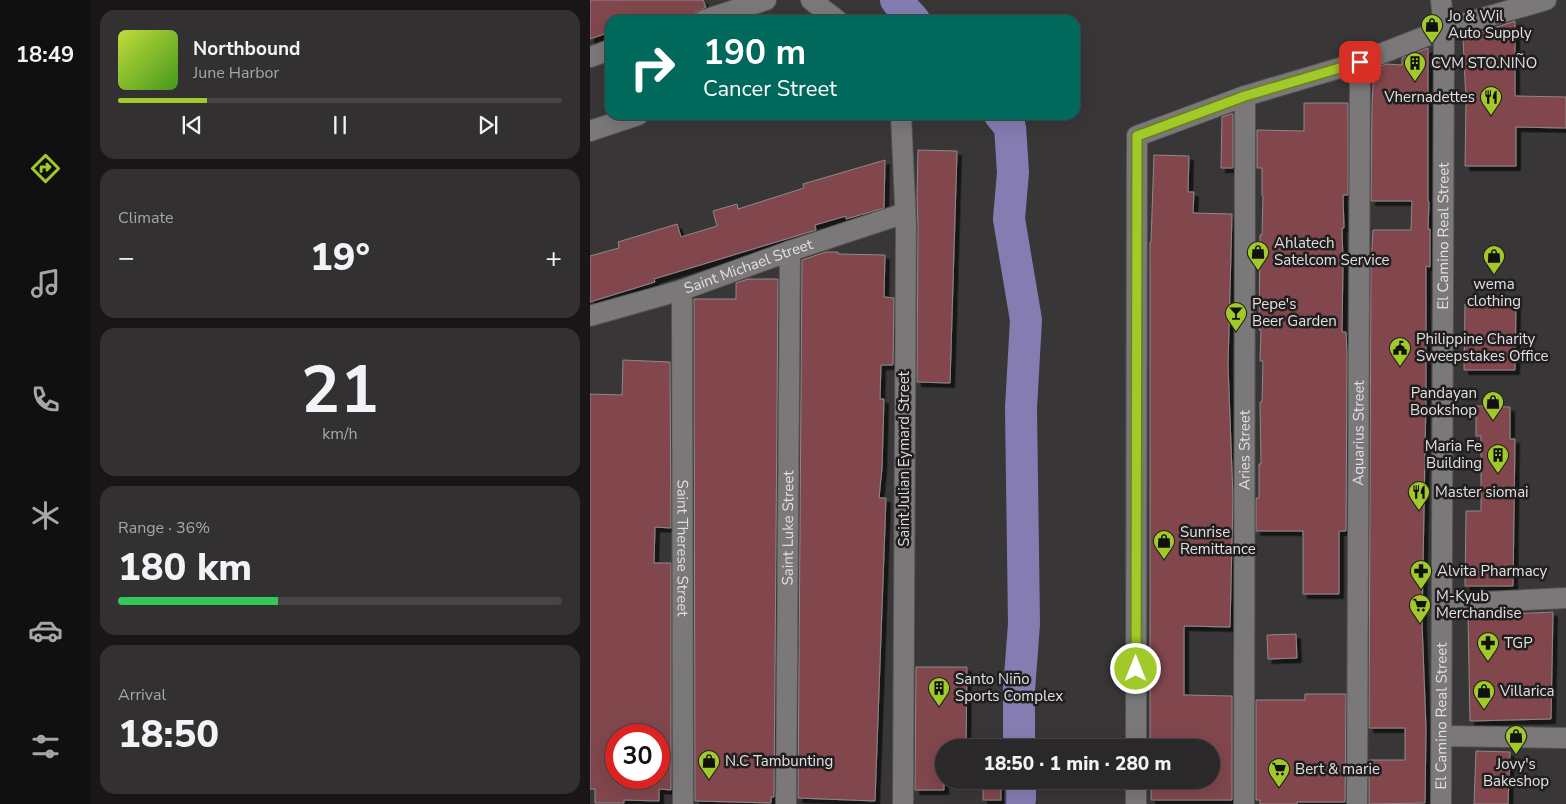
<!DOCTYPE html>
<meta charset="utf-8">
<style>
:root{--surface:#2b282a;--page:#333032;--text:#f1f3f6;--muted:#a6a6a8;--line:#474447;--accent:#a1c929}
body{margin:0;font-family:"Nunito Sans",sans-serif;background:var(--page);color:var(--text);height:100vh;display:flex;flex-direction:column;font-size:19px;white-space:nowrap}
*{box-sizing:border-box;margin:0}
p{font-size:16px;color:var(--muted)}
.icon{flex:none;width:28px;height:28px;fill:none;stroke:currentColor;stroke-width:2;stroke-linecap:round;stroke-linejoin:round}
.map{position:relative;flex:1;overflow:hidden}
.side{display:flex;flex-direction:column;gap:10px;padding:10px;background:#181617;width:500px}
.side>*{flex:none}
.guide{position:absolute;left:15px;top:15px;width:475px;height:105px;border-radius:15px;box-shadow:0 5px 20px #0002,0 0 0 1px var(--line);background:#00695c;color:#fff;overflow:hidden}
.speed{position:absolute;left:15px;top:724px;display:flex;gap:10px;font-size:25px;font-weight:700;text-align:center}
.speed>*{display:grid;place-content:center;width:65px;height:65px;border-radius:50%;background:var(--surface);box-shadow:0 5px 20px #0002,0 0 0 1px var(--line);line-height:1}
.speed .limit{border:8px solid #d22;background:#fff;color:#111}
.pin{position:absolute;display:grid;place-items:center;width:42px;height:42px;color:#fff;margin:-21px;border-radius:10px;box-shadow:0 2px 8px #0006}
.me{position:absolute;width:55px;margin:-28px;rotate:0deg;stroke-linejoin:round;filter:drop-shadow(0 0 4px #0008)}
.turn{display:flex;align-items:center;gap:18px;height:105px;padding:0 15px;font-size:22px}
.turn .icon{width:65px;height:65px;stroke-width:2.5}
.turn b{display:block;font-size:35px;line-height:42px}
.big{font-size:38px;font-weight:800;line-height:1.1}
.side .card{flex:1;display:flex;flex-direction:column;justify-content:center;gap:8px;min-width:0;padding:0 18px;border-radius:15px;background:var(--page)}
.side .dial{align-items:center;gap:0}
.dial b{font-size:65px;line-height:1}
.song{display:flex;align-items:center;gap:15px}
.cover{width:60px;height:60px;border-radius:8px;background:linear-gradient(135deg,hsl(70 70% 55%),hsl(100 70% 35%))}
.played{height:5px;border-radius:2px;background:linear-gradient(90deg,var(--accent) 20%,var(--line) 20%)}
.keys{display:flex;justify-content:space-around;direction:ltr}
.heat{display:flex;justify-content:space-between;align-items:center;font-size:28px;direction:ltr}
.charge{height:8px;border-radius:4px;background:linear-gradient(90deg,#34c759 36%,var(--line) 0)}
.trip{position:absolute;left:345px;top:739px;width:285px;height:50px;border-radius:25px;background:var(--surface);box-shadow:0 5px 20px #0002,0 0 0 1px var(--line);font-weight:800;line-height:50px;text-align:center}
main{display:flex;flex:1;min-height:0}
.tabs{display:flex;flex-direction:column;width:90px;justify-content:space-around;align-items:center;background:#111011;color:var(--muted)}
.tabs .icon{width:35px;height:35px}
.tabs .selected{color:var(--accent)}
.tabs b{font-size:22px;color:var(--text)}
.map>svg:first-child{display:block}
</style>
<main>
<nav class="tabs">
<b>18:49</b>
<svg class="icon selected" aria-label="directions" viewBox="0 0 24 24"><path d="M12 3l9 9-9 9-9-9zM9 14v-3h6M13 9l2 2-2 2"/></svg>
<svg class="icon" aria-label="music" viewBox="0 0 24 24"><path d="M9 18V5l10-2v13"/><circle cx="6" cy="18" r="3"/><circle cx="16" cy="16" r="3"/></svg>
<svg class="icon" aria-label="phone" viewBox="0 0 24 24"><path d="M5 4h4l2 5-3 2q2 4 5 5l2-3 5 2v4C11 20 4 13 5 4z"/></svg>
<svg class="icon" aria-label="climate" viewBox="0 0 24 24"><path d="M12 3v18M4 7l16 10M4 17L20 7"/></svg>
<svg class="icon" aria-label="car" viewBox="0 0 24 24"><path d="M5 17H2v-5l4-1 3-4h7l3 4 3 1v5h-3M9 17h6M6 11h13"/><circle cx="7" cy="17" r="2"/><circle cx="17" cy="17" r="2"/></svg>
<svg class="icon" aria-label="filters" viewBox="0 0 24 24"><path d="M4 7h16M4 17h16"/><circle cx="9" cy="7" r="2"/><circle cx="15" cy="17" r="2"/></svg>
</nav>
<section class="side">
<div class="card">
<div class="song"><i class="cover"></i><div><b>Northbound</b><p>June Harbor</p></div></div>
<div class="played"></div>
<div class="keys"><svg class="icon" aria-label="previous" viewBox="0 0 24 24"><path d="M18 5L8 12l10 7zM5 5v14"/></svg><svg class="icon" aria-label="pause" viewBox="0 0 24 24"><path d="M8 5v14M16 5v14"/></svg><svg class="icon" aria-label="next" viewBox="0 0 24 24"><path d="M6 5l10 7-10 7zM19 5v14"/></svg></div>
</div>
<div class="card"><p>Climate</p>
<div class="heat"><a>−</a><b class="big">19°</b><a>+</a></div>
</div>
<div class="card dial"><b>21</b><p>km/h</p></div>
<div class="card"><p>Range · 36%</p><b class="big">180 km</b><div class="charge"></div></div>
<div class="card"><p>Arrival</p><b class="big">18:50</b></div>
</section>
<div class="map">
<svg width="976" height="804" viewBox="0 0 976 804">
<defs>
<filter id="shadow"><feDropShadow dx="4.5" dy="4.5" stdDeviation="0" flood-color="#0009"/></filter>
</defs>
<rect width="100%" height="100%" fill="#393638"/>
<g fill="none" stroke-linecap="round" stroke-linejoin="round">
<g stroke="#857db2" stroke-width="32">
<polyline points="306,0 324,20"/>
<polyline points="410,115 420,127 423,172 419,219 436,320 431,408 434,624 429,690 429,748"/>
<polyline points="430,780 430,799"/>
</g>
</g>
<g fill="#81474e" stroke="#8d8989" fill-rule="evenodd" filter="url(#shadow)">
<polygon points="0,0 113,0 116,7 106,12 102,20 20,20 20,32 0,39"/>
<polygon points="925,21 925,96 976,97 976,128 926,127 926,166 875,166 876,101 873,38"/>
<polygon points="838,48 838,202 839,202 838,229 840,229 840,267 836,266 836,397 832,623 836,728 835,803 779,804 779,760 815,760 815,728 779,728 781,266 783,230 821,230 822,201 781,201 782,104 784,69 796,64 812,65 812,58"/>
<polygon points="714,103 758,103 758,195 753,195 754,228 752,228 753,262 752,332 756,332 757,354 756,531 749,531 749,594 713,594 713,531 666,531 666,498 669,498 669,464 671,464 670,402 672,402 673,361 670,361 671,330 669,330 670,235 672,235 673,196 672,196 672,168 667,168 667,130 714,131"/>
<polygon points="641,114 643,114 643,168 631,168 632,117"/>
<polygon points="328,150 367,151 360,383 327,382 328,225 327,197"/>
<polygon points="564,155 599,156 598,192 604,192 603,213 642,214 638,365 643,498 640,627 594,626 594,695 642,696 642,800 561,800 561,780 621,780 621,748 560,748 560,242 561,242"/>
<polygon points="295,160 294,208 256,219 256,216 225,225 226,230 64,279 65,282 0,302 0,256 29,248 28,242 87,224 91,237 127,226 123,211 147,204 148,209 214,188 213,184"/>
<polygon points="236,252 248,252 248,254 295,255 294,297 304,298 303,365 291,365 290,399 294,399 292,468 289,498 296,498 285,801 208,798 212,260"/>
<polygon points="158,279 188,279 184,797 181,797 181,803 105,801 104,299 146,299 146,283"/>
<polygon points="875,304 926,305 925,370 874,370"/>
<path d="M33 360 80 362 81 528 65 527 64 563H81V790L69 789V801L34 800V803H5V789H0V394L32 395ZM26 735H69V778H26Z"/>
<polygon points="886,406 920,407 920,439 925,439 923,586 875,586 876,511 891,511 891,436 886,436"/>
<polygon points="963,612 961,719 880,721 878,616"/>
<polygon points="706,634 707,658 678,659 677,635"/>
<polygon points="326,667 377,667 376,748 354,748 354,790 325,790"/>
<polygon points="715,694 756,694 755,802 707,802 707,804 670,804 670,800 666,800 666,700 715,700"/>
<polygon points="886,751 920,752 918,804 884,804"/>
<rect x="393" y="780" width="18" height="20"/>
</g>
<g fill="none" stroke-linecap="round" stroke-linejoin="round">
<g stroke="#565455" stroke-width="22">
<g id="minor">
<polyline points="221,0 247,20"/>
<polyline points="114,20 176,0"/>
<polyline points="0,57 20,50"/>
<polyline points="311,115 316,225 313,804"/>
<polyline points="0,131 48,115"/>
<path id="s1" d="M92 290 93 804"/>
<path id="s2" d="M0 316 92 290 200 251 315 213"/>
<polyline points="852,604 976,598"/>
<polyline points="852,736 976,738"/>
<polyline points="546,748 547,136 655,96 770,62 854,29 956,0"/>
<path id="s3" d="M196 804 200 251"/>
<polyline points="546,804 546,780"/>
<path id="s4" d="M654 804 655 96"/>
<path id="s5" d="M767 804 770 62"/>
<path id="s6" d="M851 804 854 29 851 0"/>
</g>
</g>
<use href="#minor" stroke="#7b787a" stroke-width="20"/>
</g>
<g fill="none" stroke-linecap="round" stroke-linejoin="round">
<g stroke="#69831b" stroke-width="12">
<polyline id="route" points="546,669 547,136 655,96 770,62"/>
</g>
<use href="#route" stroke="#a1c929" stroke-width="9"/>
</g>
<defs>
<g id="shop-pin" transform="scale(1.125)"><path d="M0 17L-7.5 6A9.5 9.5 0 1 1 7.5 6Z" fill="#a1c929" stroke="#201e1f"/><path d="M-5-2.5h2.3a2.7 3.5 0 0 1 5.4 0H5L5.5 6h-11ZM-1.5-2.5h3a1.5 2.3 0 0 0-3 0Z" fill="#111"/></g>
<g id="building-pin" transform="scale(1.125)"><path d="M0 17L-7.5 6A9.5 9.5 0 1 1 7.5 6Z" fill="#a1c929" stroke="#201e1f"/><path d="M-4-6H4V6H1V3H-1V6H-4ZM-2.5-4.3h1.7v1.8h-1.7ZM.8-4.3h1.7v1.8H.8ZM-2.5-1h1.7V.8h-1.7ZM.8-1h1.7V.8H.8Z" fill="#111"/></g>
<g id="restaurant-pin" transform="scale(1.125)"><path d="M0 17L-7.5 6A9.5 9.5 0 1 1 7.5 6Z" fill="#a1c929" stroke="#201e1f"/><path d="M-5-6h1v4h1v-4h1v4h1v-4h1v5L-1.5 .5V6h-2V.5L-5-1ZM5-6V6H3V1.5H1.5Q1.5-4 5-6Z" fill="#111"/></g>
<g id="bar-pin" transform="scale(1.125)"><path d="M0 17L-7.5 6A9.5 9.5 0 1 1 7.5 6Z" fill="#a1c929" stroke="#201e1f"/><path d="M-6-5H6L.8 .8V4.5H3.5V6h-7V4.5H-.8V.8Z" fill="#111"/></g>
<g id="civic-pin" transform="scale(1.125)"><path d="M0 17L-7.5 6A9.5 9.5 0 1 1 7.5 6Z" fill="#a1c929" stroke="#201e1f"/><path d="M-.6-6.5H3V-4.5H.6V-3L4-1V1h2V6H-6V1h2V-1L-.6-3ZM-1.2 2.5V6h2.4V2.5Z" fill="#111"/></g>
<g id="pharmacy-pin" transform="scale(1.125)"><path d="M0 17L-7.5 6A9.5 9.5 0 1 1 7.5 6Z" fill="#a1c929" stroke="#201e1f"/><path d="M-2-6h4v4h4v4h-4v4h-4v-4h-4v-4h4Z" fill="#111"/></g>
<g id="supermarket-pin" transform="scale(1.125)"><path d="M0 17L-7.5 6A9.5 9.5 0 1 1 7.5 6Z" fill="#a1c929" stroke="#201e1f"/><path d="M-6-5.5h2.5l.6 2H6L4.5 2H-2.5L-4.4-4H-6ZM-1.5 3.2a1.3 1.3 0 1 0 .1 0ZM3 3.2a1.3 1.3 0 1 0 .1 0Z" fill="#111"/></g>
</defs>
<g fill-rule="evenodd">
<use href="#shop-pin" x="842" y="25"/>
<use href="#building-pin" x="825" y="63"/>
<use href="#restaurant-pin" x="901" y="97"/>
<use href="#shop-pin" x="668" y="252"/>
<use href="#shop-pin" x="904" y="256"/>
<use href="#bar-pin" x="646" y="313"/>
<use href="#civic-pin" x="810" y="348"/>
<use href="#shop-pin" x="903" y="402"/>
<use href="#building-pin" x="908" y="455"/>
<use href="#restaurant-pin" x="829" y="492"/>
<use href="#shop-pin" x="574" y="541"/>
<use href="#pharmacy-pin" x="831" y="571"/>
<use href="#supermarket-pin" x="830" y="605"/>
<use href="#pharmacy-pin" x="898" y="643"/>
<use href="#building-pin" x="349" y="688"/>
<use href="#shop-pin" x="894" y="691"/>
<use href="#shop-pin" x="926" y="736"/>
<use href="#shop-pin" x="119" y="761"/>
<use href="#supermarket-pin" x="689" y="769"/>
</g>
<g text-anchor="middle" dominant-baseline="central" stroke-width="5" stroke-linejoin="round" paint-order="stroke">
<g font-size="15" fill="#e2e0e1" stroke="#201e1f" text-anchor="start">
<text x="858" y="16">Jo &amp; Wil<tspan x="858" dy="17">Auto Supply</tspan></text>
<text x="841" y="63">CVM STO.NIÑO</text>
<text x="885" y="97" text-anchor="end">Vhernadettes</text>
<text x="684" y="243">Ahlatech<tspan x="684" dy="17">Satelcom Service</tspan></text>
<text x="904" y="284" text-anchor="middle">wema<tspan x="904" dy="17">clothing</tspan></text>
<text x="662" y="304">Pepe's<tspan x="662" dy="17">Beer Garden</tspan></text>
<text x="826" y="339">Philippine Charity<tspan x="826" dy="17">Sweepstakes Office</tspan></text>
<text x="887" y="393" text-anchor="end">Pandayan<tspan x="887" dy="17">Bookshop</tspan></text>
<text x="892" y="446" text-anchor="end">Maria Fe<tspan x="892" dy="17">Building</tspan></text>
<text x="845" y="492">Master siomai</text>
<text x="590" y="532">Sunrise<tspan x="590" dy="17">Remittance</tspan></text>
<text x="847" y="571">Alvita Pharmacy</text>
<text x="846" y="596">M-Kyub<tspan x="846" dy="17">Merchandise</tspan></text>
<text x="914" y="643">TGP</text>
<text x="365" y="679">Santo Niño<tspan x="365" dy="17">Sports Complex</tspan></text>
<text x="910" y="691">Villarica</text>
<text x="135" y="761">N.C Tambunting</text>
<text x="926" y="764" text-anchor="middle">Jovy's<tspan x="926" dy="17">Bakeshop</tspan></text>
<text x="705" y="769">Bert &amp; marie</text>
</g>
<g font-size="15" fill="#e2e0e1" stroke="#201e1f">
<text stroke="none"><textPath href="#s6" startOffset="568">El Camino Real Street</textPath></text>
<text stroke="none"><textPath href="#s2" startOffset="166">Saint Michael Street</textPath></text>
<text stroke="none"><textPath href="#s5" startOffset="371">Aquarius Street</textPath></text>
<text stroke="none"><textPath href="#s4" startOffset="354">Aries Street</textPath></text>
<text transform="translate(314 459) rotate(-90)">Saint Julian Eymard Street</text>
<text stroke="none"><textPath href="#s3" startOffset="276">Saint Luke Street</textPath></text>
<text stroke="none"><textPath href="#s1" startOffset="258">Saint Therese Street</textPath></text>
<text stroke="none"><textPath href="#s6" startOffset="88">El Camino Real Street</textPath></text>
</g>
</g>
</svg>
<div class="speed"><div class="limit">30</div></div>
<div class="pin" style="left:770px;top:62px;background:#d93025"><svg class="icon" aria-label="arrive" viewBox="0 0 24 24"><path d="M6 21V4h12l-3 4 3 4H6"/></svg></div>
<svg class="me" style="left:546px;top:669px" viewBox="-20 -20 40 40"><circle r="17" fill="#a1c929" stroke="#fff" stroke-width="3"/><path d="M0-11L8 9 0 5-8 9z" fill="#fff"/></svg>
<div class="trip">18:50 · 1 min · 280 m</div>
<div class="guide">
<div class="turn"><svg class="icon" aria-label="right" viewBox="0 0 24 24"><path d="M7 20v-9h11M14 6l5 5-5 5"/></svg><div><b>190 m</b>Cancer Street</div></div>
</div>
</div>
</main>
